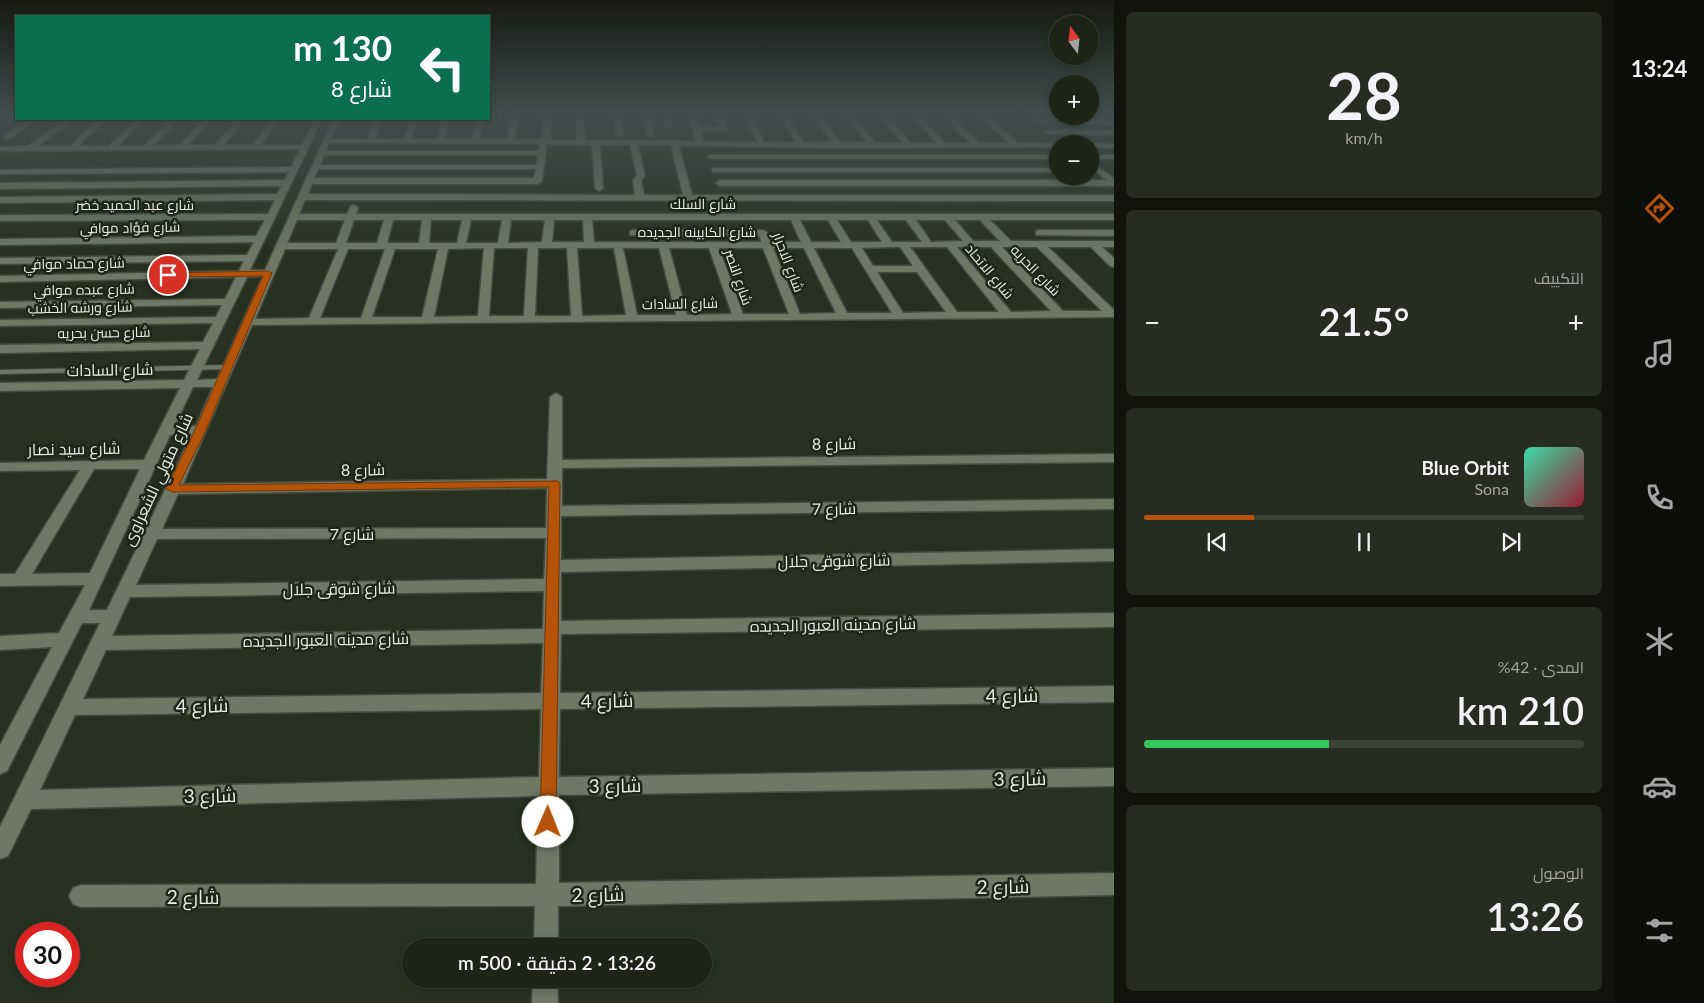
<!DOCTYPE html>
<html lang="ar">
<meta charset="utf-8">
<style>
:root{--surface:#1e2418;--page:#262c21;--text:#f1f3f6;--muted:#a1a4a2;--line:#3c4137;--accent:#b45309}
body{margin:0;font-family:Lato,Cairo,sans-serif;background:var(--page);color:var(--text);direction:rtl;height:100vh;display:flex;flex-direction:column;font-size:19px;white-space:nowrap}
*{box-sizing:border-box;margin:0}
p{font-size:16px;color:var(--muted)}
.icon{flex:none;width:28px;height:28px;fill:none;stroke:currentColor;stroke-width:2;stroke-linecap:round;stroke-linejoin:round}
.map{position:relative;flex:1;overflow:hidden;direction:ltr}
.details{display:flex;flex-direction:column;gap:12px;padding:12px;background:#10140d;width:500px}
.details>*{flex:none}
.banner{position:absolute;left:15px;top:15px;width:475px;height:105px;border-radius:0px;box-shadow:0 2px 8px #0003,0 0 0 1px var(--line);direction:rtl;background:#0b6e4f;color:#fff;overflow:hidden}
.needle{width:32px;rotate:345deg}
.buttons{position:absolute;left:1049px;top:15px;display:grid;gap:10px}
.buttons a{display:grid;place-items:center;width:50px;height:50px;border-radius:50%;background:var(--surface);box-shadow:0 2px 8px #0003,0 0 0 1px var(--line);font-size:25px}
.speed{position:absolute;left:15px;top:922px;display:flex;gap:10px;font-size:25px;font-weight:700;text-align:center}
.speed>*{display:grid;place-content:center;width:65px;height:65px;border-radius:50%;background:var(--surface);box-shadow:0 2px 8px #0003,0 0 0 1px var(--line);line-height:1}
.speed .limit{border:8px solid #d22;background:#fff;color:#111}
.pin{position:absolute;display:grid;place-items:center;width:42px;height:42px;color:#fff;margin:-21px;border:2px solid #fff;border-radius:50%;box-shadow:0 1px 5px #0007}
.me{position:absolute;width:55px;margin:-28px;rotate:1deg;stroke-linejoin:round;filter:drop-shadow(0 0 4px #0008)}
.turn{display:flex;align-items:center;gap:18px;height:105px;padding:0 15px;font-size:22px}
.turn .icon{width:65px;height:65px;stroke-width:2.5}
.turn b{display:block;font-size:35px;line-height:42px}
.big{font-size:38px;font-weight:600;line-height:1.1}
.details .card{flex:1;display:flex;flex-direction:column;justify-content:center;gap:8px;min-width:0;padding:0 18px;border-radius:8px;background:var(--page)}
.details .dial{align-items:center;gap:0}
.dial b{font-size:65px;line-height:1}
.song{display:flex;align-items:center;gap:15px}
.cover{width:60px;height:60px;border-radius:8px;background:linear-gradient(135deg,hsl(160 70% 55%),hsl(350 70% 35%))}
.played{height:5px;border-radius:2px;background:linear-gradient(90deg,var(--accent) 25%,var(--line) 25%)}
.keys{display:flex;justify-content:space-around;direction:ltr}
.heat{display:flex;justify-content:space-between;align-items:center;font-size:28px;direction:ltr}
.charge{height:8px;border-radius:4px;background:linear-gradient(90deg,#34c759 42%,var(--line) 0)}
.trip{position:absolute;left:402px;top:938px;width:310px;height:50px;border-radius:25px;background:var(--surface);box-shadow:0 2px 8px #0003,0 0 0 1px var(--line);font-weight:600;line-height:50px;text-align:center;direction:rtl}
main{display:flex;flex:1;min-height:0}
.tabs{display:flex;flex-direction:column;width:90px;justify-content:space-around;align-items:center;background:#0c0e0a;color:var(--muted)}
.tabs .icon{width:35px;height:35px}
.tabs .on{color:var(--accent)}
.tabs b{font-size:22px;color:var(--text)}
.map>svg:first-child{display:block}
</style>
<main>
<nav class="tabs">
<b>13:24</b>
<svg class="icon on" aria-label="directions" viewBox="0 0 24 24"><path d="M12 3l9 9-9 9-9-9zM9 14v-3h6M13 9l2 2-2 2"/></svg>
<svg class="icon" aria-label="music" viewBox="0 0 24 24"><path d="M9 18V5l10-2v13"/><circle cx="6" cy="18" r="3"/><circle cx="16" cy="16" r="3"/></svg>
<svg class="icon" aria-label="phone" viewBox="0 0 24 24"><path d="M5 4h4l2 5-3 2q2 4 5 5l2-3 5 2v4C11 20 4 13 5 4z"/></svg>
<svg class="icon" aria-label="climate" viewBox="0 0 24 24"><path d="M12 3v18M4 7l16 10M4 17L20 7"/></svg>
<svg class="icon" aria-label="car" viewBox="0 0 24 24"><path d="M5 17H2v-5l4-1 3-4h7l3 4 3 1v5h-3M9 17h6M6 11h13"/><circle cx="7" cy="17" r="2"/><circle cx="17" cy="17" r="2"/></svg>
<svg class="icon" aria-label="filters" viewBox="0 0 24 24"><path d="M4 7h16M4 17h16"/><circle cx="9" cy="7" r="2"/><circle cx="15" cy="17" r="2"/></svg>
</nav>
<section class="details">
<div class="card dial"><b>28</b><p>km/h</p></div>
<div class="card"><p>التكييف</p>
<div class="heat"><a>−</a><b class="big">21.5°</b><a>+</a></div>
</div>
<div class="card">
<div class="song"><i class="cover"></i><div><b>Blue Orbit</b><p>Sona</p></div></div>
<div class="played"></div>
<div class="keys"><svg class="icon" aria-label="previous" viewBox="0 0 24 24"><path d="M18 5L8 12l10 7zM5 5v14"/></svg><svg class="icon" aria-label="pause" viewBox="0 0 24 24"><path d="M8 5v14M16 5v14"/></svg><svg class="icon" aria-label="next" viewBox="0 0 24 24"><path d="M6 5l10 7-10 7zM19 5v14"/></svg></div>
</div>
<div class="card"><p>المدى · 42%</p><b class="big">210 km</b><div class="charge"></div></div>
<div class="card"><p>الوصول</p><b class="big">13:26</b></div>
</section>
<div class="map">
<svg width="1114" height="1003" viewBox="0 0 1114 1003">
<rect width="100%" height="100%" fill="#283020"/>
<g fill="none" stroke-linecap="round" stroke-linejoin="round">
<g stroke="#444b3d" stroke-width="2">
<polygon id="service" points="227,365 230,365 230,369 0,374 0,370"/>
</g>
<g stroke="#444b3d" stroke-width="3">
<g id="minor">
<path d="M511 114H518L515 140 543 139V114H551V140H577L576 114H584L585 140 698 141 695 139 689 114H696L699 127H720L716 114H723L727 131H701L703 139 700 141 757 142 744 114H751L764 142H796L778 114H785L804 142H832L812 114H819L840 142H867L844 114H851L875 142 903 143 878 114H885L911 143H937L910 114H917L945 143H971L955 130V126L943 114H951L962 124V128L980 143H1009L977 114H985L1018 143 1061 144H1058V147L839 148 679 146 692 195H1114V201L305 200 299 214H347L351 206 354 205 358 208 356 214H1114V220H990L1011 241H1114V247H1102L1114 258V267L1110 266 1091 247H1048L1114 310V317L252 325 183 484 547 479 550 397 556 393 562 397V460L1114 454V462L562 468V506L1114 499V509L561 516V560L1114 549V561L561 572V621L1114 613V627L561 634 560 693 1114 686V702L560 709 559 777 1114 768V786L559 795V883L1114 873V895L558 906V946H534L535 906 81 907 73 904 69 896 73 888 81 885 536 884 538 796 31 809 8 856 0 859V827L100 623H82L7 771 0 774V745L52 647 0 650V636L59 633 85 585 0 586V574H15L80 470 0 471V463L144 460 180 388 0 391V383L184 380 200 349 0 353V345L203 342 213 323 0 326V320L216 317 222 305 0 308V302L225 299 236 277 0 282V276L239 271 244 261 0 264V258L247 255 254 242 0 245V239L256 236 265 220 0 221V215L268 214 275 200 0 203V197L277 194 282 186 0 189V183L284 180 289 172 0 174V170L291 167 300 149 0 151V147L28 146 66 119H74L38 146H70C82 137 92 118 109 119L85 139 80 146H109L137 119H145L118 146H144L171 119H179L153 146 180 145 204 119H212L188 145H215L237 119H245L224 145H253L272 119H279L261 145H302L316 119H322L250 270H265L333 119H340L331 139H367L375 119H381L375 139H404L412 119H418L412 139H438L443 119H450L445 139H472L477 119H484L479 139H507ZM329 143 540 144 539 151H326ZM547 144 592 145 595 188 599 191 603 188 600 145H630L637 176 633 180 635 195 308 194 312 184H538L542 181ZM638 145H671L683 195H644L641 180 645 176ZM324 155H538L536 165H320ZM318 169H536L534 178H314ZM297 220H345L336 243H287ZM354 220H384L377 243H346ZM393 220H422L419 243H387ZM431 220H462L457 243H429ZM471 220H502L498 243H466ZM511 220H545L542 242 508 243ZM554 220H583L584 242H552ZM592 220H791L801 242H771L767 235 768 233 763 230H633L630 231V235L760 236 761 242H594ZM800 220H828L841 242H811ZM837 220H868L882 242H851ZM877 220H906L922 242H892ZM916 220H945L963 241 931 242ZM955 220H980L1000 241H973ZM891 247H900L913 266H873L862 248ZM910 247H947L999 312H957ZM957 247H991L1051 311 1011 312ZM1002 247H1037L1102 311H1063ZM484 248 478 316 434 317 448 249ZM494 248H528L524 316H489ZM538 248H567L571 316H535ZM577 248H614L626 315 582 316ZM623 248H659L676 315H637ZM669 248H709L732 314 687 315ZM719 248H763L789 314H743ZM773 248H804L836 313 800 314ZM814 248H852L892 313H847ZM285 249H338L309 318 255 319ZM348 249H385L361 318H320ZM395 249H438L422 317H372ZM877 272H917L946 312 903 313ZM263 276 217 379 197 380 247 277ZM193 387H213L196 426 174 427ZM192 434 107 610H89L170 435ZM94 469H140L90 573 32 574ZM547 488 546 528 162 529 178 494ZM546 538 544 579 136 585 157 539ZM544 591 543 629 112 636 130 597ZM543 643 541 693 83 699 106 650ZM541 709 539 777 40 790 75 715Z"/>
<polygon points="614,114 621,114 623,136 616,134"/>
<polygon points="644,114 651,114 654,137 647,135"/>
<polygon points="664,114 671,114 672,126 666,126"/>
<polygon points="0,116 16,116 16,119 19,119 0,120"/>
<polygon points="1031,118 1114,120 1114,124 1034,122 1031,122"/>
<polygon points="29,119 37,119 11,139 5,139 5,135"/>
<polygon points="1045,130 1114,131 1114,135 1048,134 1044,132"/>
<polygon points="1090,143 1114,144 1114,148 1090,147 1090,144 1087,144"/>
<polygon points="709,155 1058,155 1058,159 712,159 708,157"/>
<rect x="1090" y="155" width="24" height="4"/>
<polygon points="1090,162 1114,178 1114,186 720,186 716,183 720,180 1107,180 1090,168"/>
<rect x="712" y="168" width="346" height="4"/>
<polygon points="1039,230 1114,230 1114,236 1036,235 1036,231"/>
<polygon points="533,979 557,979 558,1003 532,1003"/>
</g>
</g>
<use href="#service" fill="#6e7865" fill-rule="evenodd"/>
<use href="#minor" fill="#6e7865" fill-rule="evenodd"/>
</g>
<linearGradient id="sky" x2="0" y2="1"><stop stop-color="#161a12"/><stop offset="0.45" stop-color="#424e4e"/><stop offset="1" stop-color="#424e4e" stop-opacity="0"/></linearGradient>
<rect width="1114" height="255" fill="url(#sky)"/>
<polygon fill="#b45309" stroke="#753606" points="268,271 272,273 206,430 179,485 558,481 560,483 556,822 554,828 548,830 542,828 540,822 549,487 172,492 166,489 195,430 263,276 168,277 164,275 168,273"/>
<g text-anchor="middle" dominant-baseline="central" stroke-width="5" stroke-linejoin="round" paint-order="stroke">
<g font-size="14" fill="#e7ede2" stroke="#1e2717">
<text x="703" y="203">شارع السلك</text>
<text x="135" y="204">شارع عبد الحميد خضر</text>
<text transform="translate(130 227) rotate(-1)">شارع فؤاد موافي</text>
<text x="697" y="231">شارع الكابينه الجديده</text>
<text transform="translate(789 262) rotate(69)">شارع الاحرار</text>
<text transform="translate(74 263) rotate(-1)">شارع حماد موافي</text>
<text transform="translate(1036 270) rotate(46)">شارع الحريه</text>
<text transform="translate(990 271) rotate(50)">شارع الاتحاد</text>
<text transform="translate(739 277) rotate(71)">شارع النصر</text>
<text transform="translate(84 289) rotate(-1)">شارع عبده موافي</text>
<text transform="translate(680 303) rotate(-1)">شارع السادات</text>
<text transform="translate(80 307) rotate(-1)">شارع ورشه الخشب</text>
<text transform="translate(104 332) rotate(-1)">شارع حسن بحريه</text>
</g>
<g font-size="16" fill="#e7ede2" stroke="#1e2717">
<text transform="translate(110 369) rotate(-1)">شارع السادات</text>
<text transform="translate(834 443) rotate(-1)">شارع 8</text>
<text transform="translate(74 448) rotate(-1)">شارع سيد نصار</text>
<text transform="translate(363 469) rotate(-1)">شارع 8</text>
<text transform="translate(157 479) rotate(-65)">شارع متولي الشعراوى</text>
<text transform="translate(834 508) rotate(-1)">شارع 7</text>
<text x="352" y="533">شارع 7</text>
<text transform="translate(834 560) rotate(-1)">شارع شوقى جلال</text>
<text transform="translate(339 588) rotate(-1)">شارع شوقى جلال</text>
<text transform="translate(833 624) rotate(-1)">شارع مدينه العبور الجديده</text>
<text transform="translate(326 639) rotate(-1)">شارع مدينه العبور الجديده</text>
</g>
<g font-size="19" fill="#e7ede2" stroke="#1e2717">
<text transform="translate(1012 695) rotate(-1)">شارع 4</text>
<text transform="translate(607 700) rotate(-1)">شارع 4</text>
<text transform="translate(202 705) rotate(-1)">شارع 4</text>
<text transform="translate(1020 778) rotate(-1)">شارع 3</text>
<text transform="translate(615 785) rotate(-1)">شارع 3</text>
<text transform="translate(210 795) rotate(-1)">شارع 3</text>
<text transform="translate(1003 886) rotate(-1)">شارع 2</text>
<text transform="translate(598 894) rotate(-1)">شارع 2</text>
<text x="193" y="896">شارع 2</text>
</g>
</g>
</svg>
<div class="buttons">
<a><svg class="needle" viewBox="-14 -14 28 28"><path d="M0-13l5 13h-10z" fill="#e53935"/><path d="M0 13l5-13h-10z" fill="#a1a4a2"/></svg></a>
<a>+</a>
<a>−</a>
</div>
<div class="speed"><div class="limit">30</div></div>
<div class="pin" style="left:168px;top:275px;background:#d93025"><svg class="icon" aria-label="arrive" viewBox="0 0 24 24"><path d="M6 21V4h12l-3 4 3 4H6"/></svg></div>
<svg class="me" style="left:548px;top:822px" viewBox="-20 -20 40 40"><circle r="19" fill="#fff"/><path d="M0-13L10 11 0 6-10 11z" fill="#b45309"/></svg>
<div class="trip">13:26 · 2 دقيقة · 500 m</div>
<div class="banner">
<div class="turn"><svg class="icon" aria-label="left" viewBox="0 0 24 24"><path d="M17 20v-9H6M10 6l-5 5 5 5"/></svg><div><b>130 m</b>شارع 8</div></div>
</div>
</div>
</main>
